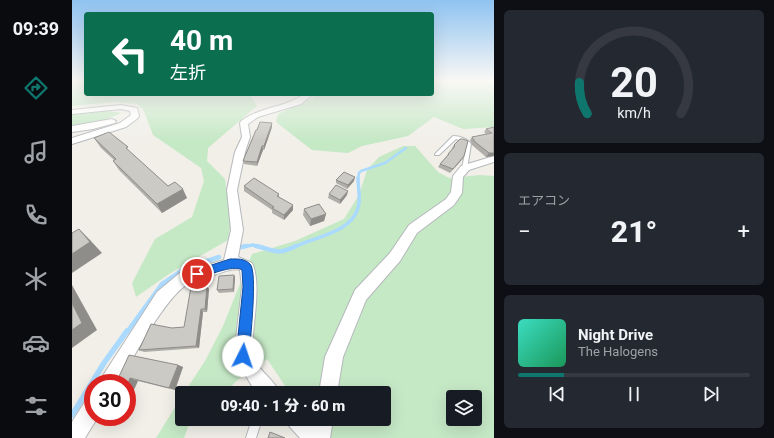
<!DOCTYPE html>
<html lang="ja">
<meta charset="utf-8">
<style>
:root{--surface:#171b24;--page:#242831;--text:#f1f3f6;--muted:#9ea1a6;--line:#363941;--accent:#0f766e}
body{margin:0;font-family:Roboto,"Noto Sans JP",sans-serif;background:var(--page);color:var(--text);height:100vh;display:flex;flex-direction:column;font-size:15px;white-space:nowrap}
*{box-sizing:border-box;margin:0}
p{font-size:13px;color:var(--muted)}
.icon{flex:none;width:22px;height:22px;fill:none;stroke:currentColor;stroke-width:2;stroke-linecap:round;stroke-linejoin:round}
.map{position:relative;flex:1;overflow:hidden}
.side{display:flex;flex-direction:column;gap:10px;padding:10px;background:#0d0f14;width:280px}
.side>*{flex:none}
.top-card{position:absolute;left:12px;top:12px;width:350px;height:84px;border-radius:4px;box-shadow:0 4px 16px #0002;background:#0b6e4f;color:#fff;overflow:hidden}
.tools{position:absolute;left:374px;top:390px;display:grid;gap:8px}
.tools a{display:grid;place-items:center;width:36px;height:36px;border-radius:4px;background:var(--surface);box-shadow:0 4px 16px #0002;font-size:20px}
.speed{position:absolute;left:12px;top:374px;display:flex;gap:8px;font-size:20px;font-weight:700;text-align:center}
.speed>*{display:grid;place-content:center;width:52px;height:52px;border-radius:50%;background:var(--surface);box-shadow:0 4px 16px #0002;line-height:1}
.speed .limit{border:6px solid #d22;background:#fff;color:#111}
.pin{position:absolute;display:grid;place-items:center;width:34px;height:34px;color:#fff;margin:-17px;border:2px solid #fff;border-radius:50%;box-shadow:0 1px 4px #0007}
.me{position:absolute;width:44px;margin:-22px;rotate:4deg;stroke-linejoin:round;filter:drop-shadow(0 0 3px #0008)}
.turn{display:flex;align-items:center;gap:14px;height:84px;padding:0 20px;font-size:18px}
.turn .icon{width:52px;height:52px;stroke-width:2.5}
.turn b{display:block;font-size:28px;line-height:34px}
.big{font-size:30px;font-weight:800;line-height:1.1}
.side .tile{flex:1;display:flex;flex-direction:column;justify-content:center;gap:6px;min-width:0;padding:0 14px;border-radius:6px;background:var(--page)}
.side .dial{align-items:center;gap:0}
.dial svg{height:104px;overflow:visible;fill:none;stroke:var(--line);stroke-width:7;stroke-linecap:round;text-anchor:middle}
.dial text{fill:var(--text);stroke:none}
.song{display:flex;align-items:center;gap:12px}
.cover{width:48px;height:48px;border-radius:6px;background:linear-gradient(135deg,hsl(170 70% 55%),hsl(150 70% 35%))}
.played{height:4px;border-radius:2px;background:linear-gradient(90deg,var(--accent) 20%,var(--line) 20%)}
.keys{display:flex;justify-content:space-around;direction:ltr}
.heat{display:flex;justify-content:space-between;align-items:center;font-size:22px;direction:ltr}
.trip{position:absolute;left:103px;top:386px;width:216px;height:40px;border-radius:4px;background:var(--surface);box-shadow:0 4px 16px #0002;font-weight:800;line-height:40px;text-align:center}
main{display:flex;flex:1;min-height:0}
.tabs{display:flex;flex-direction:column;width:72px;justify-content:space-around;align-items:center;background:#090b0e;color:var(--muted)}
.tabs .icon{width:28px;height:28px}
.tabs .active{color:var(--accent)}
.tabs b{font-size:18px;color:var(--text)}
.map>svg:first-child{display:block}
</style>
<main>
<nav class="tabs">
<b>09:39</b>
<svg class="icon active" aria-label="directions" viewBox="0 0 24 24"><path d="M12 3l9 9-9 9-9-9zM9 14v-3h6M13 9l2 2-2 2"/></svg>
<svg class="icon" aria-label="music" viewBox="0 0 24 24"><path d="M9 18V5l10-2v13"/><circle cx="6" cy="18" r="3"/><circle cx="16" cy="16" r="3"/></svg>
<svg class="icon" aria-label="phone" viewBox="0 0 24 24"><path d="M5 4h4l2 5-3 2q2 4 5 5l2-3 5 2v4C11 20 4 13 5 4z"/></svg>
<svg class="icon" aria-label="climate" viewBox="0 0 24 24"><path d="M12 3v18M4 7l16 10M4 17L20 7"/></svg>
<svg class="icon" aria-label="car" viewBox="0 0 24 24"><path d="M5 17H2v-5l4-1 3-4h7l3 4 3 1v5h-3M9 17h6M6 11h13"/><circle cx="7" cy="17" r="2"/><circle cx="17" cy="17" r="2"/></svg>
<svg class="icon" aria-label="filters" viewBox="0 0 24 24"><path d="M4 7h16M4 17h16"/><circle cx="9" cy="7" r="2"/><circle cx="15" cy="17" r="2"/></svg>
</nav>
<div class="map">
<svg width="422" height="438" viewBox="0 0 422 438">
<rect width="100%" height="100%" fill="#f1efe8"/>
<g fill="#c5e8c5" fill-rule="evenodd">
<polygon points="0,80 14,80 14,94 178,94 185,106 136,148 135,161 153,179 159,221 156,240 97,274 64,297 60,283 83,239 120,217 132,181 129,168 81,135 71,109 65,104 42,102 0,106"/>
<polygon points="360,80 422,80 422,127 391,129 362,117 336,136 290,146 276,153 240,150 204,122 206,114 243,97 233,94 360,94"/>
<polygon points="36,111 50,113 24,123 0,126 0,112"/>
<path d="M331 146H343L366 172 377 178 408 175 422 176V438H248L236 419H312V393H218L195 359 168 378 152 393H112L133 361 151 326 180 254 223 241 272 219 287 195 295 170 307 157ZM381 397H403V419H381Z"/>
<polygon points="110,396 110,419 125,419 116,427 112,438 84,438"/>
</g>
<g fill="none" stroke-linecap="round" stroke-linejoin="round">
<polyline stroke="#aadaff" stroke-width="2.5" points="286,179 287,173 289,171 313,163 334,148"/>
<g stroke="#aadaff" stroke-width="3.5">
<polyline points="170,247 181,245 188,247"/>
<path d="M222 247C242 237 279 233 286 208 289 199 286 188 286 178"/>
</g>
<g stroke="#aadaff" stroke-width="4.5">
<path d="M184 246C203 250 204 256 224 246"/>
<polyline points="169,247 174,246"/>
<polyline points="55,332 90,284 112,269 147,257"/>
</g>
<polyline stroke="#aadaff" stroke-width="5.5" points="0,415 32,363 55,331"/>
<g stroke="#b5b8bc" stroke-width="2">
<g id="lane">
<path d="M381 136C388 136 396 139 399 144L395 169H391L390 168 395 144 393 142 384 139 367 155H363V154Z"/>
<polygon points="180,419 190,419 184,438 174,438"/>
</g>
</g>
<g stroke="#b5b8bc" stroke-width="2">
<g id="street">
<path d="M232 94H241L229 104 186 117 176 124 178 137 173 152 165 190 171 230 166 257 180 263C189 282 182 316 181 337 181 342 179 348 180 353 181 366 203 380 208 393H186L180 386 162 356 170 287 168 270C160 267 150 273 142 275 134 277 126 279 119 282 94 294 62 358 46 383H27L30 377 85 292 109 272 152 260 159 230 155 190 163 152 170 137 168 123 169 121C190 106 213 108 232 94Z"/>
<polygon points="49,105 65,108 67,116 66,118 54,127 0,144 0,138 48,123 59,115 58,111 49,109 0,114 0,110"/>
<polygon points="40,119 44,121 43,123 21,129 0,132 0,126"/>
<polygon points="422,156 422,162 397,170 391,177 390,193 382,205 345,233 328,261 294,300 271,357 265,393 247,393 253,357 283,290 318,253 337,225 374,199 379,192 381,176 389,166"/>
<polygon points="21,397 21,417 26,417 13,438 0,438 0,422 14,400"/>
<polygon points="214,419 238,419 241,422 241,419 261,419 258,438 228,438 217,426"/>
</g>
</g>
<use href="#lane" fill="#fff" fill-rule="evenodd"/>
<use href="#street" fill="#fff" fill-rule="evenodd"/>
</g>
<g fill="#afaea9">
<polygon points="200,123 200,127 192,150 191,150 185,166 172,164 171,161 185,130"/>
<polygon points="422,127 422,156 414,157 400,145 398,140 400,137 414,134 412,132 414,129"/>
<polygon points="22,138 59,153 96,186 115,198 90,213 47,170 41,161 42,160 29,148"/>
<polygon points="388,139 392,156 390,160 378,173 366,167 368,164 374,157 376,154 380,149 380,148 382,145"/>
<polygon points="264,180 282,181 275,189 264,183"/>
<polygon points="172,186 207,194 207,197 221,210 212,220 200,213 200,210 172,191"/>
<polygon points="257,194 275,195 268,204 256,198"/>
<polygon points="232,209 254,214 252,221 238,226 231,215"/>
<polygon points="162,275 163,277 162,292 147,293 145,290"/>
<polygon points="137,289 135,312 131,312 127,348 72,352 67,350 100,328 112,327"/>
<polygon points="106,365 111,367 103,390 66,381 55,383"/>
</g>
<g fill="#8f8d8a">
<polygon points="200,123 200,127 192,150 192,146"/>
<polygon points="190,146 191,150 185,166 185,162"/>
<polygon points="417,153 422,153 422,156 414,157"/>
<polygon points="283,177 282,181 275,189 276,185"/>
<polygon points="111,189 115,198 90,213 85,204"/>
<polygon points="276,191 275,195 268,204 268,200"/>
<polygon points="221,205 221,210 212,220 212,215"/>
<polygon points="254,214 252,221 238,226 239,219"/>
<polygon points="7,229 18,240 30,253 0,273 0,254"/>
<polygon points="162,275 163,277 162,292 161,289"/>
<polygon points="0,285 25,330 0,348"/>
<polygon points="135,286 137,289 135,312 133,309"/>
<polygon points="129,309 131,312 127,348 124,346"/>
<polygon points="106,365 111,367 103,390 97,388"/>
<polygon points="58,378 66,381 55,405 55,386"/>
<polygon points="41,417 50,417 49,420 40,420"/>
</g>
<g fill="#cccac5" stroke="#8f8d8a">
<polygon points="188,122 200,123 192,146 190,146 185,162 171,161 184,130 185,130"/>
<polygon points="422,127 422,153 417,153 403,142 400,137 420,133 414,129"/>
<polygon points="37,132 56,147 54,148 96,186 103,182 111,189 85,204 41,161 44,159 22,138"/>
<polygon points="388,139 391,139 396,141 392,156 381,169 368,164 377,154 376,154 383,146 382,145"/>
<polygon points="272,172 283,177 276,185 264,180"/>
<polygon points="182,178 207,194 205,196 221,205 212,215 200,208 202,207 172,186"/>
<polygon points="264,185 276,191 268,200 257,194"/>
<polygon points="247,204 254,214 239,219 232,209"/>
<polygon points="7,229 18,242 0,254 0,233"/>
<polygon points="162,275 161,289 145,290 147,276"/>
<polygon points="135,286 133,309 129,309 124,346 67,350 79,324 100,328 112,327 119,287"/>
<polygon points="0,303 10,323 0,330"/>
<polygon points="57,355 106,365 97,388 58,378 55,386 55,383 44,383"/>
<polygon points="28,417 41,417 40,420"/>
<polygon points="198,432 213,438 196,438"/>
</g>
<linearGradient id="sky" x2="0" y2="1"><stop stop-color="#8fc3f1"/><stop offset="0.57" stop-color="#f9f8f5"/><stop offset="1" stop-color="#f9f8f5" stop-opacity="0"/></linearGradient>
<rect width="422" height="141" fill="url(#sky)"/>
<path fill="#1a73e8" stroke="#114b97" d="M158 259C165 259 172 258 178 264 186 271 178 342 177 356L175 360 171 362 166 360 164 356 171 287 170 270C161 264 135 276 125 279L121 278 119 274 121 271Z"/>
</svg>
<div class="tools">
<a><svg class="icon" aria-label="layers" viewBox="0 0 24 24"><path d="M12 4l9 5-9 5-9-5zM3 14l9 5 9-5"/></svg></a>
</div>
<div class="speed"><div class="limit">30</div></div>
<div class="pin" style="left:125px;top:274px;background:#d93025"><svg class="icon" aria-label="arrive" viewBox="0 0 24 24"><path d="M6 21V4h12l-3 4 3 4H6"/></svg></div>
<svg class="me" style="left:171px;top:356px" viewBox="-20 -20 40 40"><circle r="19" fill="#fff"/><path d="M0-13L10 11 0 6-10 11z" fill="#1a73e8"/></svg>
<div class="trip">09:40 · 1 分 · 60 m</div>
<div class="top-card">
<div class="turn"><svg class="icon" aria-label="left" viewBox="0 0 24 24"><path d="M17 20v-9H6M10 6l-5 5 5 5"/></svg><div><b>40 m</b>左折</div></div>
</div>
</div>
<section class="side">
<div class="tile dial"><svg viewBox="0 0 100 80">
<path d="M14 69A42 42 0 1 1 86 69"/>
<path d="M14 69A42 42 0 0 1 8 45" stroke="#0f766e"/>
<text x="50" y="56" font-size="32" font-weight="700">20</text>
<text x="50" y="72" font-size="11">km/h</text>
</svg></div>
<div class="tile"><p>エアコン</p>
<div class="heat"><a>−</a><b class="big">21°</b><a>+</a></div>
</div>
<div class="tile">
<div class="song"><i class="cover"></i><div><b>Night Drive</b><p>The Halogens</p></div></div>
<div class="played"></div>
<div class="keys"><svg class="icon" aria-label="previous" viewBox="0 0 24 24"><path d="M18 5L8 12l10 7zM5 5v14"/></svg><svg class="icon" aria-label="pause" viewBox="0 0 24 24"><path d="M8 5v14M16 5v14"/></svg><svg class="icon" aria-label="next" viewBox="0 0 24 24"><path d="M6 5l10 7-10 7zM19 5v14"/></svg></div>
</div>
</section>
</main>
